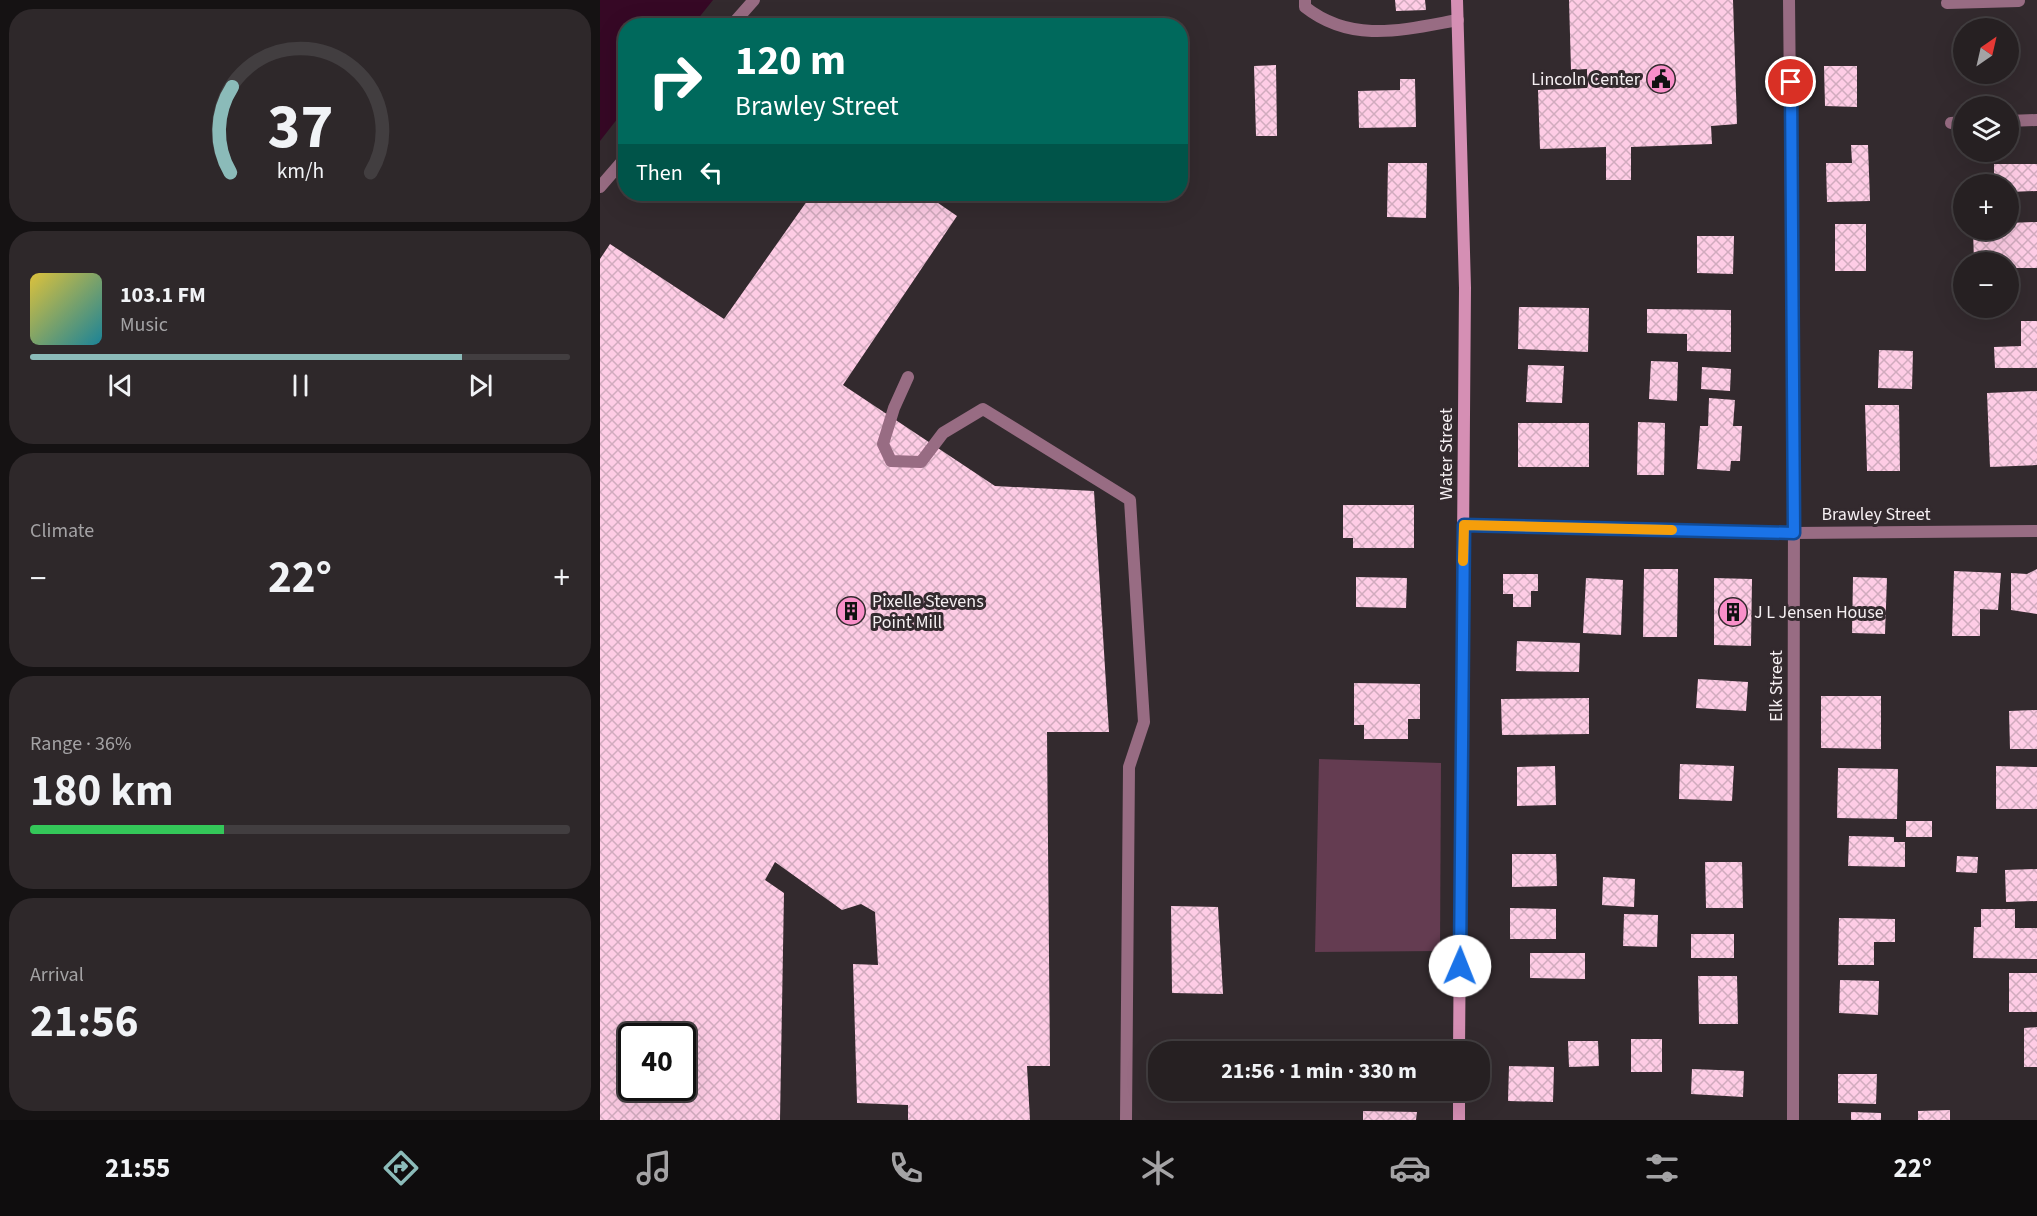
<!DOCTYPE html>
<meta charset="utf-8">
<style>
:root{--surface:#262022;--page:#2e282a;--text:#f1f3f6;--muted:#a4a3a5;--line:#423e40;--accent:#8bbbb9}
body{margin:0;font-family:"Source Sans 3",sans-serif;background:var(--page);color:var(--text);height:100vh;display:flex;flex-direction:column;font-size:22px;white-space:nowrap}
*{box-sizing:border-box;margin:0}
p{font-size:20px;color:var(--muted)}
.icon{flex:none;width:33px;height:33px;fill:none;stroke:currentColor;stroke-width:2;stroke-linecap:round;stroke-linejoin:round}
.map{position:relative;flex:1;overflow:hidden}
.drawer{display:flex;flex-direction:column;gap:9px;padding:9px;background:#151213;width:600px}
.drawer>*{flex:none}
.banner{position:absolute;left:18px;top:18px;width:570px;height:183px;border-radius:24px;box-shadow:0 6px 24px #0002,0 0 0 2px var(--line);background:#00695c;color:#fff;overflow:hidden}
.needle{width:39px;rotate:34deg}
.tools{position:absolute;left:1353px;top:18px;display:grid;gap:12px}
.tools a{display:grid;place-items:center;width:66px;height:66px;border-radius:50%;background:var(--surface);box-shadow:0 6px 24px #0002,0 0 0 2px var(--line);font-size:30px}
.speed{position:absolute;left:18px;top:1023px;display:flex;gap:12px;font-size:30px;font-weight:700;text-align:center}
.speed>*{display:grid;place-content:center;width:78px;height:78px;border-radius:50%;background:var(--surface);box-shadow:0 6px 24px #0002,0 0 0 2px var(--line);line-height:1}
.speed .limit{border:3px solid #111;border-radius:9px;background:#fff;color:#111}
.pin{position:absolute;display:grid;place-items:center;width:51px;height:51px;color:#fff;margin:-26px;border:3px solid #fff;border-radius:50%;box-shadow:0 2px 6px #0007}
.me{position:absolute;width:66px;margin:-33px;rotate:1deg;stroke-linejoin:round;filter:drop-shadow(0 0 4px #0008)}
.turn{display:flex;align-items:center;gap:21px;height:126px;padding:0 18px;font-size:27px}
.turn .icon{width:78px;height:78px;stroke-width:2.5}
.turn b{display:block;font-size:42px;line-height:51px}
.then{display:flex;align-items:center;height:57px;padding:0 18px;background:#0003;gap:12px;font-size:22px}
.big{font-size:45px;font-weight:700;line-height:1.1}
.drawer .card{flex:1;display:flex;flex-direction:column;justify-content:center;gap:9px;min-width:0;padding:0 21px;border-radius:24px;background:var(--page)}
.drawer .dial{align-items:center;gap:0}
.dial svg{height:156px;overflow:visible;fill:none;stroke:var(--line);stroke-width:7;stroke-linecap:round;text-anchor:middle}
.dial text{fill:var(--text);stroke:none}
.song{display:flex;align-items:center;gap:18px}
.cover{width:72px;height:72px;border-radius:9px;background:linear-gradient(135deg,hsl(50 70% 55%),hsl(190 70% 35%))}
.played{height:6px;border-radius:3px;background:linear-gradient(90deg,var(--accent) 80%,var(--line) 80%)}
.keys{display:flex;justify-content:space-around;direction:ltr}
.heat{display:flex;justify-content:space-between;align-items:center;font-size:33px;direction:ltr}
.charge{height:9px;border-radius:4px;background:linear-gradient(90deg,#34c759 36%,var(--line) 0)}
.trip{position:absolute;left:548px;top:1041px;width:342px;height:60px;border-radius:24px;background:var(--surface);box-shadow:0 6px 24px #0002,0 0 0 2px var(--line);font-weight:700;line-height:60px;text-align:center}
.tabs{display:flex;height:96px;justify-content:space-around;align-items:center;background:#0f0d0e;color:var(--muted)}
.tabs .icon{width:42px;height:42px}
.tabs .active{color:var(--accent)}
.tabs b{font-size:27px;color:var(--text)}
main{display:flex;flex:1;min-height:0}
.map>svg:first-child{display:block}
</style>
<main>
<section class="drawer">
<div class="card dial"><svg viewBox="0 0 100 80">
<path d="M14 69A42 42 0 1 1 86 69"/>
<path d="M14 69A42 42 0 0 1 15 25" stroke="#8bbbb9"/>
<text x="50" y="56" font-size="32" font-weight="700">37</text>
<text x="50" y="72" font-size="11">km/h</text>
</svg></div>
<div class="card">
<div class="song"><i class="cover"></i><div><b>103.1 FM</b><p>Music</p></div></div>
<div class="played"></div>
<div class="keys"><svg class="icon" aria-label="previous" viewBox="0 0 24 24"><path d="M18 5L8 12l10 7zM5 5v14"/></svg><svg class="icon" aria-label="pause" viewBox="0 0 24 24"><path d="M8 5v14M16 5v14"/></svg><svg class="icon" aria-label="next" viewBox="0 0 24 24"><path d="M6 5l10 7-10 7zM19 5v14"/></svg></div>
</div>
<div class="card"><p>Climate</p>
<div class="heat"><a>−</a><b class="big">22°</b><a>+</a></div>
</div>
<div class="card"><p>Range · 36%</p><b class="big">180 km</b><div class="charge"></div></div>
<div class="card"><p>Arrival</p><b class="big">21:56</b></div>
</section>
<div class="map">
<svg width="1437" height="1120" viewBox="0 0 1437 1120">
<defs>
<pattern id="building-cross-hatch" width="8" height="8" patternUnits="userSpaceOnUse" patternTransform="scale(1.5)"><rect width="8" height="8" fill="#fecce5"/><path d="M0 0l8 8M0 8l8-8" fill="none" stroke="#d1abbe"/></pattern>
</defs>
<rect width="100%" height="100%" fill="#332a2e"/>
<polygon fill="#643c51" points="719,759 841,763 840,951 715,952"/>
<polygon fill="#360825" points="0,0 113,0 93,25 26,26 25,109 0,141"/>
<g fill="url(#building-cross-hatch)" fill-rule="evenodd">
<polygon points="795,0 825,0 826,10 796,11"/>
<polygon points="969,0 1133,0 1137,124 1111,126 1112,144 1031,147 1031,180 1006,180 1006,147 940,149 938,90 987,88 987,69 971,70"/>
<polygon points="676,65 677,136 656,136 654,66"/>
<polygon points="1224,66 1257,66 1257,107 1225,106"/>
<polygon points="800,79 815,79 816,127 759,128 758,91 800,90"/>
<polygon points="1251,145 1268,145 1270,201 1227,202 1226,163 1252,163"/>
<polygon points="788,163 827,163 826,218 787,217"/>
<polygon points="1394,164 1437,164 1437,191 1408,192 1408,184 1394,184"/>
<path d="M212 194H325L357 216 243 385 395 486 494 491 509 732H447L450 1066H427L430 1120H308V1105L257 1103 253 964 278 965 275 912 261 904 242 910 175 862 165 880 184 893 180 1120H0V259L10 244 124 319ZM32 1036H82V1088H32Z"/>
<polygon points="1437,222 1437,268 1408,268 1408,262 1374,262 1373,230 1408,230 1408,223"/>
<rect x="1235" y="224" width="31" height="47"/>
<polygon points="1097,236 1134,236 1133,274 1097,273"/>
<polygon points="919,307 989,308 988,352 918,349"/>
<polygon points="1047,309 1131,310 1131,352 1087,351 1087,334 1047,333"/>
<polygon points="1421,321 1437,321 1437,368 1395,368 1394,347 1421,346"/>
<polygon points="1279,350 1313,351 1312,389 1278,388"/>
<polygon points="1051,361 1078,362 1077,401 1049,399"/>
<polygon points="928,365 964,366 962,403 926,402"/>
<polygon points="1102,367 1131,369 1130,391 1101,389"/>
<polygon points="1437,391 1437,465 1390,467 1387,393"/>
<polygon points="1109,398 1135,400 1133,426 1142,426 1140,461 1131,461 1130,471 1097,469 1100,426 1108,426"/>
<polygon points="1265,405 1299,405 1300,471 1267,471"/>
<polygon points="1038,422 1065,423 1064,475 1037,475"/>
<rect x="918" y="423" width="71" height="44"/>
<polygon points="743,505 814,505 814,548 753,548 753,538 743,538"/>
<polygon points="1044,569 1078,569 1077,637 1043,637"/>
<polygon points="1437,569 1437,614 1411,610 1411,573 1427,574"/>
<polygon points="1354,571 1401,573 1398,610 1380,609 1380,636 1352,636"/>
<polygon points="903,574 938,574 938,591 931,591 931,607 913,607 913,594 903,594"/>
<polygon points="756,577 807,578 806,608 756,607"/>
<polygon points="1253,577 1287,578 1285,634 1252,633"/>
<polygon points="986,578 1023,580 1021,635 983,633"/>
<polygon points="1114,578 1152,579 1151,646 1114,645"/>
<polygon points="917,641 980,643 979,672 916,671"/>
<polygon points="1098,679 1148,682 1146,711 1096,708"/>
<polygon points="754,683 820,684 820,719 808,719 808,739 764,739 764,725 754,725"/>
<polygon points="1221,696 1281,696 1281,749 1221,748"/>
<polygon points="989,698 989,734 902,735 901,699"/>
<polygon points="1437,710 1437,749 1410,749 1409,711"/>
<polygon points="1080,764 1134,766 1132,801 1079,799"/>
<polygon points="955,766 956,805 917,806 917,767"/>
<polygon points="1396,766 1437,767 1437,809 1396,809"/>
<polygon points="1238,768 1298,769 1297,819 1237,818"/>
<rect x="1306" y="821" width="26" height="16"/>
<polygon points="1249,836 1294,837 1294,842 1305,842 1305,867 1248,866"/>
<polygon points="912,854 956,854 957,886 912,887"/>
<polygon points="1357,856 1378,857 1377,873 1356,872"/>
<polygon points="1105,862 1142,862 1143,908 1106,908"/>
<polygon points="1437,869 1437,901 1406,902 1405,870"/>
<polygon points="1003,877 1035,879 1034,907 1002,905"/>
<polygon points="571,906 618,907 623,994 572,993"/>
<polygon points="910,908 956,909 956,939 910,939"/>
<polygon points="1381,909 1415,909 1415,928 1437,928 1437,959 1373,958 1374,927 1381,927"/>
<polygon points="1024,914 1058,915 1057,947 1023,946"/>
<polygon points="1239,918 1295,919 1295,942 1274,942 1274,965 1238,965"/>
<rect x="1091" y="934" width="43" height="24"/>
<polygon points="930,953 985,953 985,979 930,978"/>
<rect x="1409" y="973" width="28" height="39"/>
<polygon points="1098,976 1137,976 1138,1024 1099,1024"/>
<polygon points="1240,980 1279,981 1278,1015 1239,1013"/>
<polygon points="1437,1027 1437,1067 1424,1067 1424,1028"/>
<rect x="1031" y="1039" width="31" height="33"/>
<polygon points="968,1041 998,1041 999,1066 969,1067"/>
<polygon points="909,1066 954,1067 953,1102 908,1101"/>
<polygon points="1092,1069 1144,1071 1143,1097 1091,1094"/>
<polygon points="1238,1074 1277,1074 1276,1104 1238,1103"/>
<polygon points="1350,1110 1350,1120 1318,1120 1318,1111"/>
<polygon points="763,1111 817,1112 816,1120 763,1120"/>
<polygon points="1251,1112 1281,1113 1281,1120 1251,1120"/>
</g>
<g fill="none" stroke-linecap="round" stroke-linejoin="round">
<g stroke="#986c83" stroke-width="12">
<path d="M705 0V7C752 44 803 30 858 20"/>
<polyline points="1347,3 1419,1"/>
<polyline points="131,26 154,0"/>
<polyline points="1408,121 1437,120"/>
<polyline points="1351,123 1364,122"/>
<polyline points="0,187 26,157"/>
<polyline points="308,377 294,408 283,444 291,461 321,462 343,433 383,409 530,500 544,722 529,767 526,1120"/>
</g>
<g stroke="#986c83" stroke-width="12">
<polyline points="1189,0 1194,498 1193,1120"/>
<polyline points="864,525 1194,533 1437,531"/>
</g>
<g stroke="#d58fb4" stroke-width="12">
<polyline points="857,0 865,288 859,1052"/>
<polyline points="859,1120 859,1090"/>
</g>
</g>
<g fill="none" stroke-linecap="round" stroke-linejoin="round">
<g stroke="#114b97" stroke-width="15">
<polyline id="route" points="860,966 864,525 1194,533 1191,82"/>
</g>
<use href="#route" stroke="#1a73e8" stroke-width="10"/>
<polyline stroke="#f59e0b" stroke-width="10" points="863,561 864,525 1072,530"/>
</g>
<defs>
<g id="civic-disc" transform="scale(1.5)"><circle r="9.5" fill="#f98fc9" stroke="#332a2e"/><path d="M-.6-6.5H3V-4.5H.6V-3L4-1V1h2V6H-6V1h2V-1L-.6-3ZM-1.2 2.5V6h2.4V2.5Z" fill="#111"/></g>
<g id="building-disc" transform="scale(1.5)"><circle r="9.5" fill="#f98fc9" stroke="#332a2e"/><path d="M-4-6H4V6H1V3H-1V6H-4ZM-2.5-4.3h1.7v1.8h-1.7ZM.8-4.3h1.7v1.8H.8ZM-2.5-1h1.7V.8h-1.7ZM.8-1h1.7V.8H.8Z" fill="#111"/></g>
</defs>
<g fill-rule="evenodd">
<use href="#civic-disc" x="1061" y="79"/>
<use href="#building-disc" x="251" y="611"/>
<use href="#building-disc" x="1133" y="612"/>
</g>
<g text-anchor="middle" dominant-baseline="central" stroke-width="6" stroke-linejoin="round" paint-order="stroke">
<g font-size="18" fill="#f5eff2" stroke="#332a2e" text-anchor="start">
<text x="1040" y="79" text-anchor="end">Lincoln Center</text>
<text x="272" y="601">Pixelle Stevens<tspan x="272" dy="21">Point Mill</tspan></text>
<text x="1154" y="612">J L Jensen House</text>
</g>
<g font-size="18" fill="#f5eff2" stroke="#332a2e">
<text transform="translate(846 454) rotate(-90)">Water Street</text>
<text x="1276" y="514">Brawley Street</text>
<text transform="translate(1176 686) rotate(-90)">Elk Street</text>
</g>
</g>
</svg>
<div class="tools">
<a><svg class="needle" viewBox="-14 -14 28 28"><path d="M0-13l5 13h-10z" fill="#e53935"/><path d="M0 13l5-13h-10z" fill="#a4a3a5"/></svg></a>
<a><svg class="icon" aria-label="layers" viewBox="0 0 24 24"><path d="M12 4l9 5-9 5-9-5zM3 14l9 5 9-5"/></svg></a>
<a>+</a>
<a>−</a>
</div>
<div class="speed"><div class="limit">40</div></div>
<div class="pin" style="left:1191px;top:82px;background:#d93025"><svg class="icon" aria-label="arrive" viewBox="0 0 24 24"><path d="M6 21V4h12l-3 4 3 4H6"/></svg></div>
<svg class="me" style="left:860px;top:966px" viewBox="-20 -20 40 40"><circle r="19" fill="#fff"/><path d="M0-13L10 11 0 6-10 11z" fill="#1a73e8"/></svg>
<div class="trip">21:56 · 1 min · 330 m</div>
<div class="banner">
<div class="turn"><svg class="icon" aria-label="right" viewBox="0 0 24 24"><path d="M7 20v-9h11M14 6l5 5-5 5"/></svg><div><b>120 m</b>Brawley Street</div></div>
<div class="then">Then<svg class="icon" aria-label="left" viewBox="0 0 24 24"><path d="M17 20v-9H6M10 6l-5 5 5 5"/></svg></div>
</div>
</div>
</main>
<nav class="tabs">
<b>21:55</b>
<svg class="icon active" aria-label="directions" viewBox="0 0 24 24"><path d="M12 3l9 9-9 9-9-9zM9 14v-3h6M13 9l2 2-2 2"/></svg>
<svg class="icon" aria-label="music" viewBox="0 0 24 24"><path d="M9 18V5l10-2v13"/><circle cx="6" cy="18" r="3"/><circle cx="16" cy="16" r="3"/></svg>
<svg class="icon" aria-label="phone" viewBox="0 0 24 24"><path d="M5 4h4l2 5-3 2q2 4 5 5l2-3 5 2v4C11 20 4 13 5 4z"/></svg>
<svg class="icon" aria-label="climate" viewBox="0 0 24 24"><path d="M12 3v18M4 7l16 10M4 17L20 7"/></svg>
<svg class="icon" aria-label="car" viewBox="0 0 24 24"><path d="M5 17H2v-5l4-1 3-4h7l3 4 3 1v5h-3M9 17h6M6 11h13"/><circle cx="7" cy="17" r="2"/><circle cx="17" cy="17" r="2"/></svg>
<svg class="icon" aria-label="filters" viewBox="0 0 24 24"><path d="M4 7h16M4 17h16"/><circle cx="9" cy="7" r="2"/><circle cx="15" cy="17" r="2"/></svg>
<b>22°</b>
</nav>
